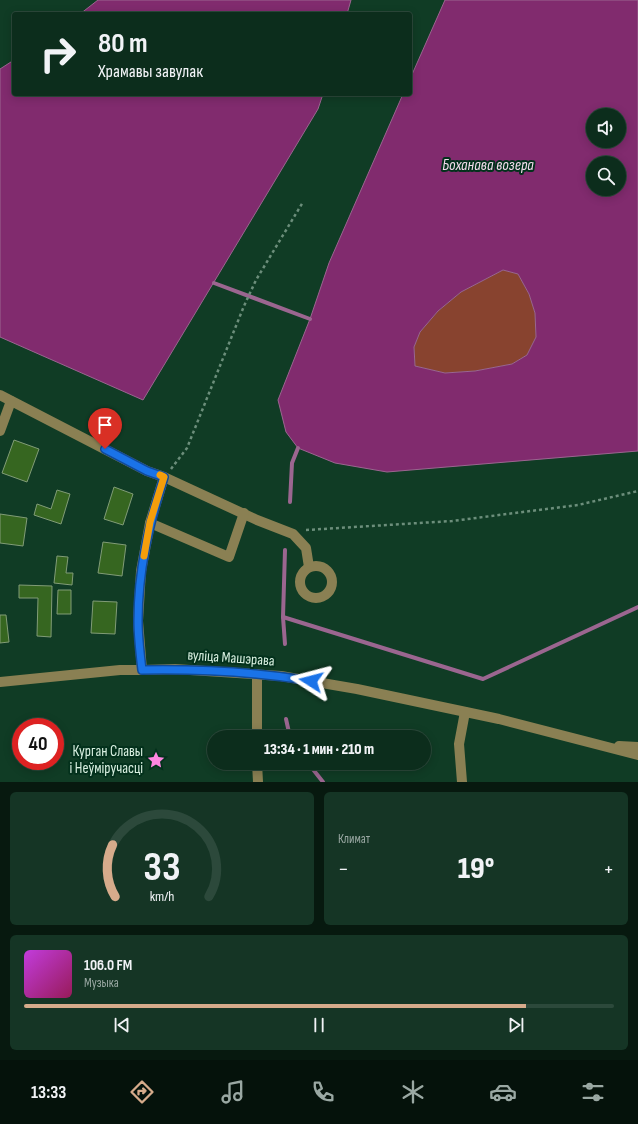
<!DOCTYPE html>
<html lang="ru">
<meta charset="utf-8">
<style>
:root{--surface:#0c2d1c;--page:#153525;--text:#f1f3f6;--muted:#9aa8a3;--line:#2c493b;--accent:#d6ab8b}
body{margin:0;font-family:"Sofia Sans Condensed",sans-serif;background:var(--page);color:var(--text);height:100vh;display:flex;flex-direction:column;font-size:15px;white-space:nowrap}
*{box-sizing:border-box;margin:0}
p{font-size:13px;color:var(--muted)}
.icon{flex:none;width:22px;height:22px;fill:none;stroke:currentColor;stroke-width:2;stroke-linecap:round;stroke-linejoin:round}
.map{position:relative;height:782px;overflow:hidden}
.sheet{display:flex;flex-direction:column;gap:10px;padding:10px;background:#07190f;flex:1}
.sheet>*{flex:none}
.hud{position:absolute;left:12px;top:12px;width:400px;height:84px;border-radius:4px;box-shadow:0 2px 10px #0003,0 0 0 1px var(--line);background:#0c2d1c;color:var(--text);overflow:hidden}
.fabs{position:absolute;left:586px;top:108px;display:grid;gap:8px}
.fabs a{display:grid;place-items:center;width:40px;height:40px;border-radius:50%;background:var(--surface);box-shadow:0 2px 10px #0003,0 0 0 1px var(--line);font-size:20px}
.speed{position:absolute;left:12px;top:718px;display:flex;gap:8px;font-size:20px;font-weight:700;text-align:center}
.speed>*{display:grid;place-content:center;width:52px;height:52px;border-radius:50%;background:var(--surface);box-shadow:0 2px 10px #0003,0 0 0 1px var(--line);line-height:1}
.speed .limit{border:6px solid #d22;background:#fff;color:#111}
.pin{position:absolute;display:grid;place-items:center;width:34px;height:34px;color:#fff;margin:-41px -17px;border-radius:50% 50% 50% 0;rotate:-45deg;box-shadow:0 0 4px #0007}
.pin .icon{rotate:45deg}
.me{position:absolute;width:44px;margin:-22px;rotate:279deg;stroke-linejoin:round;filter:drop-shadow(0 0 3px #0008)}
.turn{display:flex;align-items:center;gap:14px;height:84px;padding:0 20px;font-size:18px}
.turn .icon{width:52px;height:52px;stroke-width:2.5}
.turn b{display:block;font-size:28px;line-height:34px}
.big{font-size:30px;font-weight:800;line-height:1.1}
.sheet .tile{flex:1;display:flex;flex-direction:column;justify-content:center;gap:6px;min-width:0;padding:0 14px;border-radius:6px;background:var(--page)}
.sheet .dial{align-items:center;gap:0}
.dial svg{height:104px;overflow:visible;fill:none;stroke:var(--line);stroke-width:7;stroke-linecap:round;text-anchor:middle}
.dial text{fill:var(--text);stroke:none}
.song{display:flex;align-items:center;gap:12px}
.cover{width:48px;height:48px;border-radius:6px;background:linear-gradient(135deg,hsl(290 70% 55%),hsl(330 70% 35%))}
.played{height:4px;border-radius:2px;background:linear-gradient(90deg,var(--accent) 85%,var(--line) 85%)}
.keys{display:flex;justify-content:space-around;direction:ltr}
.heat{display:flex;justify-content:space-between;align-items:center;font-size:22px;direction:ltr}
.sheet .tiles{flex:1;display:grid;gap:10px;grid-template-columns:1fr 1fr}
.tile:last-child{grid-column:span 2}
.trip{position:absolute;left:207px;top:730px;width:224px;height:40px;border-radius:20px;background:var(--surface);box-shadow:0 2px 10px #0003,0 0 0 1px var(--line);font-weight:800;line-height:40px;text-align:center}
.tabs{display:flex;height:64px;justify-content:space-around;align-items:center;background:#05120b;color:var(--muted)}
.tabs .icon{width:28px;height:28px}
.tabs .selected{color:var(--accent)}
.tabs b{font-size:18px;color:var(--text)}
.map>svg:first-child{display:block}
</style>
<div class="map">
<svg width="638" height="782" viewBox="0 0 638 782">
<rect width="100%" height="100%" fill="#103c25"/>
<polygon fill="#88432f" points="503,270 518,274 529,294 535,313 536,337 527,355 512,364 475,371 445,373 415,366 414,347 420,332 438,311 461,292"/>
<g fill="#812b6e" stroke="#9b6690" fill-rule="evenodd">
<polygon points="98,0 351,0 347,14 80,14"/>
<path d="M445 0H638V451L387 472 335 463 298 448 286 432 278 400 310 319 329 263 403 94H410V79ZM593 115H619V141H593ZM593 163H619V189H593ZM503 270 518 274 529 294 535 313 536 337 527 355 512 364 475 371 445 373 415 366 414 347 420 332 438 311 461 292Z"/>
<polygon points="14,60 14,94 323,94 318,109 143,400 0,337 0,69"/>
</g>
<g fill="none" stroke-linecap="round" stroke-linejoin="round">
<g stroke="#9b6690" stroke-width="4">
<polyline points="214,283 310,319"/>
<polyline points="290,502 292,463 298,448"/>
<polyline points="283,617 483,679 638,607"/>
<polyline points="285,644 283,617 285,550"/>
<polyline points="286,719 290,737"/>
<polyline points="308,763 323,782"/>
</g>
</g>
<g fill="#366620" stroke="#819c77">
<polygon points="14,440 39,449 27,482 2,473"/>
<polygon points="114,487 133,494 123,525 104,519"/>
<polygon points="57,490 70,494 61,524 34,515 37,504 51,509"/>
<polygon points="0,514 27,518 23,546 0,543"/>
<polygon points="103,542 126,545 122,576 98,573"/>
<polygon points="57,556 68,557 66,573 73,573 72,585 54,583"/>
<polygon points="19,585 52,586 51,637 37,636 38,598 19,598"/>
<polygon points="58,590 71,590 71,614 57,614"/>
<polygon points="93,601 117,602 115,634 91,633"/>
<polygon points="0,615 6,615 9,642 0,643"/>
</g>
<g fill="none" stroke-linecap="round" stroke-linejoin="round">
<g stroke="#6c8e7b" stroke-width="2.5" stroke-dasharray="3 3" stroke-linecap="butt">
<polyline points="171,469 187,448 244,306 256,280 303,202"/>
<polyline points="306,530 452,521 578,505 638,491"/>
</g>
<g stroke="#8a8053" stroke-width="10">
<polyline points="0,395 147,471 164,477 257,520 293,534 306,548 309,567"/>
<polyline points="0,431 11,401"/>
<polyline points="150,523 229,557 244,513"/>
<circle cx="316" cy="582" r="16"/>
<polyline points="142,670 138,621 141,571 150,523 164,477"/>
<polyline points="257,674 257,737"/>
<polyline points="0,682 120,670 142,670 175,669 281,676 357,689 499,719 638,755"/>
<polyline points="619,746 638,747"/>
<polyline points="257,763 258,782"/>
<polyline points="462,782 459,744 465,712"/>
</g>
</g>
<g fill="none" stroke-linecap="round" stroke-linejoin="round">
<g stroke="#114b97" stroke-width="10">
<path id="route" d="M105 449 147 471 164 477C149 525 138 570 138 621 138 637 140 653 142 670 198 669 256 672 311 681"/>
</g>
<use href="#route" stroke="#1a73e8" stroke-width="7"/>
<polyline stroke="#f59e0b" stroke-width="7" points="144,556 150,522 164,477 160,475"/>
</g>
<defs>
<g id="sight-bare" transform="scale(1.38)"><path d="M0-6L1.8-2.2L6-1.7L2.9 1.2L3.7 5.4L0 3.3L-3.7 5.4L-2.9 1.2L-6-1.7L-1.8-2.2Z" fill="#fe86e0" stroke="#03311c" stroke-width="2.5" paint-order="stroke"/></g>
</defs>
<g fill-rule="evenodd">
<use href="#sight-bare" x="156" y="760"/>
</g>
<g text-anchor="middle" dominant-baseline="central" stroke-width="4" stroke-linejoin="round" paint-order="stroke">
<g font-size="15" fill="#d9f0e1" stroke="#03311c">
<text transform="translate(231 658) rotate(4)">вуліца Машэрава</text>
</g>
<g font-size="15" fill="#d9f0e1" stroke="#03311c" text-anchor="end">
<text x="143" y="751">Курган Славы<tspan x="143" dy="17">і Неўміручасці</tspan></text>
</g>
<g font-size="16" font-style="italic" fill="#f4dced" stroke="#03311c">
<text x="488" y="165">Боханава возера</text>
</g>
</g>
</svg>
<div class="fabs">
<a><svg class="icon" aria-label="sound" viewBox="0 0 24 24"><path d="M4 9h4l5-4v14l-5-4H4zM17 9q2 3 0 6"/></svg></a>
<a><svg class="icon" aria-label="search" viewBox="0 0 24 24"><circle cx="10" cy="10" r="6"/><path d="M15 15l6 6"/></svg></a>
</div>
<div class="speed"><div class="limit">40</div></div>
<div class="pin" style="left:105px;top:449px;background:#d93025"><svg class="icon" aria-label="arrive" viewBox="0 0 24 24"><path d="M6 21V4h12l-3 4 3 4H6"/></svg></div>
<svg class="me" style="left:311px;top:681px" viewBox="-20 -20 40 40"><path d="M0-17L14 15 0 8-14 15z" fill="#1a73e8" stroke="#fff" stroke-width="4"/></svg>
<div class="trip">13:34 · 1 мин · 210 m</div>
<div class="hud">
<div class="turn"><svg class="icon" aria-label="right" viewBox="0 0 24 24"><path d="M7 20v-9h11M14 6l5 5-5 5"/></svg><div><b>80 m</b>Храмавы завулак</div></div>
</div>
</div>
<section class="sheet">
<div class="tiles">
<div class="tile dial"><svg viewBox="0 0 100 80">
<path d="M14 69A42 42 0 1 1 86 69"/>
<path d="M14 69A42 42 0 0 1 12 29" stroke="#d6ab8b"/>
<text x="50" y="56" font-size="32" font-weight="700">33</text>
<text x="50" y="72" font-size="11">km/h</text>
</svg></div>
<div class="tile"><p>Климат</p>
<div class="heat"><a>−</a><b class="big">19°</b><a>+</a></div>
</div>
<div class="tile">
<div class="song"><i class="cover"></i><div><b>106.0 FM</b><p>Музыка</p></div></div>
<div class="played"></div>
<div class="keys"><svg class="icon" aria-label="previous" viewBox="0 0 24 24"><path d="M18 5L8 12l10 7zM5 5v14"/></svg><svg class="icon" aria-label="pause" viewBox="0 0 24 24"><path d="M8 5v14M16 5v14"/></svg><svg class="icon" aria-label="next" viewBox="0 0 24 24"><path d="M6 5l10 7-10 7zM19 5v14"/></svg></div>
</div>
</div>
</section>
<nav class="tabs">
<b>13:33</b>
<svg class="icon selected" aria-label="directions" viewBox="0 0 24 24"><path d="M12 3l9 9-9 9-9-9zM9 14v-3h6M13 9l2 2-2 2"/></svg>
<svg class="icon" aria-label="music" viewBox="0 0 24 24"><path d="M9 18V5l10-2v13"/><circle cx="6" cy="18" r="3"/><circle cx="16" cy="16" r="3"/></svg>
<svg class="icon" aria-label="phone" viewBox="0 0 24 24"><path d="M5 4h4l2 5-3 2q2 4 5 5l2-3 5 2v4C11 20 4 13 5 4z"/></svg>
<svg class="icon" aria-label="climate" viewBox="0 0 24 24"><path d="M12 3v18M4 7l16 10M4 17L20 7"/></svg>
<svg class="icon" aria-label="car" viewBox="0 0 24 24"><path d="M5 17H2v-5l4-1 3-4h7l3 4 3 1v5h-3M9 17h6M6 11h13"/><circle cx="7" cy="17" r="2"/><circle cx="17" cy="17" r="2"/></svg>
<svg class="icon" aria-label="filters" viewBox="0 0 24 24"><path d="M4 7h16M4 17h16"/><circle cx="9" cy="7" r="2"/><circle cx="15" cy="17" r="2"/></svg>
</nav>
